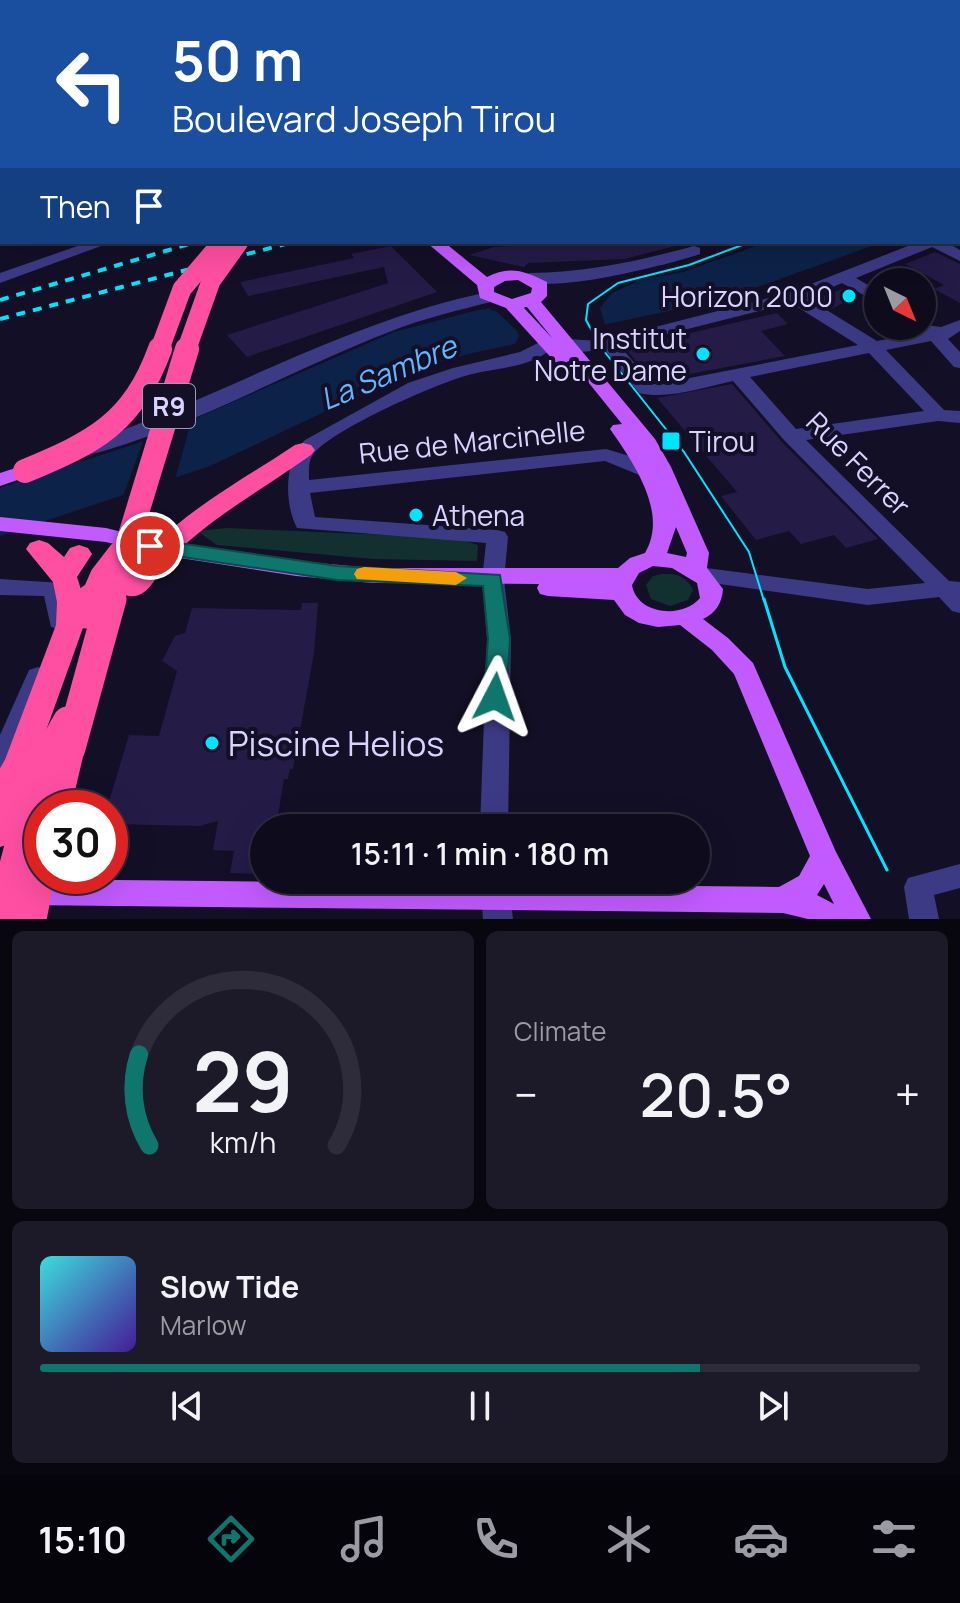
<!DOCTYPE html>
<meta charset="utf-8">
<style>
:root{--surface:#0e0b1c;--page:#1c1929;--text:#f1f3f6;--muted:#9b9ba3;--line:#2e2b3b;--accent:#0f766e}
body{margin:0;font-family:Manrope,sans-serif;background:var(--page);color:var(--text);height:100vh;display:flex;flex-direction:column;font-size:30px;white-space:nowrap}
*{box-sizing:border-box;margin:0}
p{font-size:26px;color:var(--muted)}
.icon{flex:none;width:44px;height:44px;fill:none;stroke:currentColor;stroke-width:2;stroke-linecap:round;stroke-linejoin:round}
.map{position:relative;height:919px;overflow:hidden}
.drawer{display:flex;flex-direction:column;gap:12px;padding:12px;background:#08060f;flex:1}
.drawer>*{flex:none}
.hud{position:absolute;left:0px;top:0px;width:960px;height:244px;box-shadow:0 8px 32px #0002,0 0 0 2px var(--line);background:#1a4fa0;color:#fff;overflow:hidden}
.needle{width:52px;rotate:137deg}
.controls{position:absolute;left:864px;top:268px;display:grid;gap:16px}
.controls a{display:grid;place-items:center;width:72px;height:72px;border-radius:50%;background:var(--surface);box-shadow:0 8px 32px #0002,0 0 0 2px var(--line);font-size:40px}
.speed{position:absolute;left:24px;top:790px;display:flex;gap:16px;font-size:40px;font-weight:700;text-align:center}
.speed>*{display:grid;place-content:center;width:104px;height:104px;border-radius:50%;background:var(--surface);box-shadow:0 8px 32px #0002,0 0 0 2px var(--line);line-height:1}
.speed .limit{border:12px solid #d22;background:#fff;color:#111}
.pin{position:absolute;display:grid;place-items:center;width:68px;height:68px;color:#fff;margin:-34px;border:4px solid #fff;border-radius:50%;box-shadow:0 2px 8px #0007}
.me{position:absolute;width:88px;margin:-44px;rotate:4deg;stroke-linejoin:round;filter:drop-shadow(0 0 6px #0008)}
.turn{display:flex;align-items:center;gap:28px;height:168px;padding:0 40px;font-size:36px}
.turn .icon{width:104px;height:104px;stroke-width:2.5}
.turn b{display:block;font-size:56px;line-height:68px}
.then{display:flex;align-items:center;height:76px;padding:0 40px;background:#0003;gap:16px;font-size:30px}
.big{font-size:60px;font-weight:600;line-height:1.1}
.drawer .card{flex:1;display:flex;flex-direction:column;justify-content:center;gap:12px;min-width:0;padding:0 28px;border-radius:12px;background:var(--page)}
.drawer .dial{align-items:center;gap:0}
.dial svg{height:208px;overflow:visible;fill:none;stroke:var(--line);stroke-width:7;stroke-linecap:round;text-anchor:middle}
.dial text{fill:var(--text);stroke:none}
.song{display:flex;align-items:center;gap:24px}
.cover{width:96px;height:96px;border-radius:12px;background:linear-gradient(135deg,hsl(180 70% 55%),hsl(260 70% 35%))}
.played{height:8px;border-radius:4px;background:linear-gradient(90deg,var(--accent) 75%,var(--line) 75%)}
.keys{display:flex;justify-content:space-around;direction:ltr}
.heat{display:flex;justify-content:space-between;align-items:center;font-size:44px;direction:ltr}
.drawer .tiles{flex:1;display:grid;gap:12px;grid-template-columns:1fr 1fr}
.card:last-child{grid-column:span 2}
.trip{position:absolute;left:250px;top:814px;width:460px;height:80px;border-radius:40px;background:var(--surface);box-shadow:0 8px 32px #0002,0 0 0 2px var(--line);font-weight:600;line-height:80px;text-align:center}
.menu{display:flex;height:128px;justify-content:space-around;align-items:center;background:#06040b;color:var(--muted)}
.menu .icon{width:56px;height:56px}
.menu .active{color:var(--accent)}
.menu b{font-size:36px;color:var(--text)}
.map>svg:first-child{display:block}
</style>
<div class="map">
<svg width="960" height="919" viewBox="0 0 960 919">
<rect width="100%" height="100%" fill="#130f26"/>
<g fill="#12302f">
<polygon points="226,528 457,538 478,545 477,561 373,559 217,545 197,531"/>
<path d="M662 574C676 573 687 577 693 590L688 600 670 606 651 599 646 585 653 576Z"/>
</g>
<polygon fill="#0c2248" points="767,242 883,242 724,299 468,354 413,370 210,466 0,536 0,488 141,442 394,332 474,311 683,272"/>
<g fill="#130f26">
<polygon points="634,279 637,282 612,293 600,308 606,328 530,346 513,348 519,336 517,331 496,311 490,310 493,304"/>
<polygon points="193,415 174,483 121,502 145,436"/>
</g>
<g fill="#241b47">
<polygon points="691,242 624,259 528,263 524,267 469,255 494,247 562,243"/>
<polygon points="391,246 437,292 247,357 227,335 388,283 384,267 248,296 240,282 354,258 351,254"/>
<polygon points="935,252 960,264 960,303 934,289 944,285 905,264"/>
<polygon points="845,288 858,296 831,309 815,299"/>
<polygon points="777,313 788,324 761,331 785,356 653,381 625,348"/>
<polygon points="732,384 782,442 878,539 846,548 834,535 801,544 789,531 756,540 721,496 737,492 657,398"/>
<polygon points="302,603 318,603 314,653 293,769 290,769 288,779 284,779 276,828 264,828 264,874 230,873 234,851 213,850 218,821 200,826 110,824 110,808 107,808 129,735 159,736 177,671 162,661 175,636 185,633 192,608 301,610"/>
</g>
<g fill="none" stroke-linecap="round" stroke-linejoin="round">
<g fill="#3d3a85" fill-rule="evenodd">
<polygon points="605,0 617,0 618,2 606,2"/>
<rect x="0" y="21" width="2" height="6"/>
<polygon points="2,38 2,46 0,47 0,39"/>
<rect x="958" y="226" width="2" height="10"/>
<polygon points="89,242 112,242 0,283 0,273"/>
<path d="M918 242H946L960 250V261L932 247 856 278 878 291V303L842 283 807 298 877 341 925 332 926 325 941 327 960 320V331L948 339 960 352V368L954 367 931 341 886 350 944 410 960 411V423L938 421 806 440 949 581 960 582V613L952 611 939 597 868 605 698 581 695 576 698 571 706 568 868 589 925 583 784 440 733 381C704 387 669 400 639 393L605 350 579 352 562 348 559 344 568 339 600 341 788 293ZM791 303 858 345 659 384H652L620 346ZM869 353 924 411 796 429 750 377Z"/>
<path d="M694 246 700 248V254C671 264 543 297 522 278L530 273C590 272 637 261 694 246Z"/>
<path d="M489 292 495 293 497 297 495 301C459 310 424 318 389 332 286 372 189 430 81 457L71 451 74 447C215 402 344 321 489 292Z"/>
<path d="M548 338 557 343C536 369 495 367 465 376 436 384 326 432 312 456 308 463 309 472 309 480L606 449 636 458 654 471 644 477 605 461 310 493 315 517 497 530 505 532 508 537 504 580 511 639 508 828H480L487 639 482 580 486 543 297 528C284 503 284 460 305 440L408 383 453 368 520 352Z"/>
<polygon points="0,579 62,583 71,621 67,627 59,629 51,627 44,596 0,595"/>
<polygon points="38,667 47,670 50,676 13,765 9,772 0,775 0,735 29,670"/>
<polygon points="960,864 960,888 934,895 939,919 909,919 904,887 908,878"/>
<polygon points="480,880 508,880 513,919 483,919"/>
</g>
<g fill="#c25bff" fill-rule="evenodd">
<polygon points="683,0 694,0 695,2 684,2"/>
<rect x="0" y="85" width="2" height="8"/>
<path d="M426 242H444L487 277C509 265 526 271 547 282V296L541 302 655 439 671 467 709 553 707 568 723 589C722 603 716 613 703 619L728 638 753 663 836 852 871 919H808L783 913 25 905 15 901 11 892 15 883 25 879 779 887 799 876 810 856 734 674 712 650 680 625 658 627 639 623 625 615 614 600 548 596 540 594 537 588 539 584 373 583 296 576 174 557 166 555 163 550 166 545 174 543 296 561 373 568H618L630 558 645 553C669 513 633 462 610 429L613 425 622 424 580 372 572 375 566 374 506 308 480 298 477 285ZM518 280 532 288 531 293 512 299 494 292V287L505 281ZM525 307H527L553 339 524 308ZM676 527 687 553 686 557 667 553ZM653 566 672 568 697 583 700 598C683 619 637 615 632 585L639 573ZM824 884 834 904 817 895Z"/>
<polygon points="25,465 35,471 32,475 0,486 0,473"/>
<polygon points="0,517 106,528 150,539 153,544 150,549 142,551 106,542 0,531"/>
</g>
<g fill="#ff4fa3" fill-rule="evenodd">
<polygon points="667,0 681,0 683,2 669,2"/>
<polygon points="755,0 784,0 786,2 757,2"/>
<polygon points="906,0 933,0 904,2"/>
<path d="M303 443 311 445 315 450 311 455C265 488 209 518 169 560 155 575 149 602 124 595L120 588C159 523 234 486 295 445Z"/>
<polygon points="39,540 48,543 64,557 70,548 79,545 88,548 92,554 77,577 85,602 84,625 34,764 16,833 12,843 0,847 0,773 56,625 57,602 53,582 26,549 30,543"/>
<polygon points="70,736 81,739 85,748 71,808 42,808 42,814 39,808 55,748 59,739"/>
</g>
<polyline stroke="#00e5ff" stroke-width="2" points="750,242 689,265 618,283 588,304 586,320 600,346 684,452 749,552 764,601"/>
<polyline stroke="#00e5ff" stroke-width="3" points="764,599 785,667 887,870"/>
<g stroke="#00e5ff" stroke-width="3" stroke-dasharray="7 6" stroke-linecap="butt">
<polyline points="883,2 890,0"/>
<polyline points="929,2 936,0"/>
<polyline points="952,2 959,0"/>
</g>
<g stroke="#00e5ff" stroke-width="4" stroke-dasharray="9 8" stroke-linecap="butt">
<polyline points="0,300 196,242"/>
<polyline points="0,319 293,242"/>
</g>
<polyline stroke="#c25bff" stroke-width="20" points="150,546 174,550"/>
<g stroke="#ff4fa3" stroke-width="19">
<polyline points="159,351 182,289 222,242"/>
<polyline points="186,351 211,281 239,242"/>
</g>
<g stroke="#ff4fa3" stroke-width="24">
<path d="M25 471C95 442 133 423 160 349"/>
<polyline points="91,601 102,576 119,554"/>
<polyline points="110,601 187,349"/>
</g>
<g stroke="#ff4fa3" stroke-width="31">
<polyline points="86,613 92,599"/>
<polyline points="70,748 111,599"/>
<polyline points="0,799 31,746"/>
<polyline points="1,919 39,774 68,722"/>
<polyline points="31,919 42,862"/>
</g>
</g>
<polygon fill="#0f766e" stroke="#0a4d48" stroke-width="2" points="150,539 337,566 500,575 510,639 506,697 503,703 495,705 487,703 484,697 488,639 483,586 337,580 143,551 140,546"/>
<polygon fill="#f59e0b" points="364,567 456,572 467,578 456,585 357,579 354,574 357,569"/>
<g fill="#00e5ff" stroke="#130f26" stroke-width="3">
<circle cx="849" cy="296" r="8"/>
<circle cx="703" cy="354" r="8"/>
<rect x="661" y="431" width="20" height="20" rx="4"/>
<circle cx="416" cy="515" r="8"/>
<circle cx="212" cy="743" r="8"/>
</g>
<g text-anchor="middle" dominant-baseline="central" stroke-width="8" stroke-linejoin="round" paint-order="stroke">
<rect fill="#130f26" stroke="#9e99be" stroke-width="2" x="143" y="384" width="52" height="44" rx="6"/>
<g font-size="26" font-weight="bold" fill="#d9d4ff">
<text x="169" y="406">R9</text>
</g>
<g font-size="28" fill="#d9d4ff" stroke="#130f26" text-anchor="end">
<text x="833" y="296">Horizon 2000</text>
<text x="687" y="338">Institut<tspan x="687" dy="32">Notre Dame</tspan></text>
<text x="689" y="441" text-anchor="start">Tirou</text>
<text x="432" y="515" text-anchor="start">Athena</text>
</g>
<g font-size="28" fill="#d9d4ff" stroke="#130f26">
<text transform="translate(472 441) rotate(-6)">Rue de Marcinelle</text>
<text transform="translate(859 463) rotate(45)">Rue Ferrer</text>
</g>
<g font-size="30" font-style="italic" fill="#62b6ff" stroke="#130f26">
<text transform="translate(388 372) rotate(-23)">La Sambre</text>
</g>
<g font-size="34" fill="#d9d4ff" stroke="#130f26" text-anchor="start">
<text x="228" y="743">Piscine Helios</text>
</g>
</g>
</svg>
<div class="controls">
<a><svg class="needle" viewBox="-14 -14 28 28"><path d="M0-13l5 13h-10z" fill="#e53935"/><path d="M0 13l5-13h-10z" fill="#9b9ba3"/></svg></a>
</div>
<div class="speed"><div class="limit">30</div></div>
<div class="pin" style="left:150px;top:546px;background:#d93025"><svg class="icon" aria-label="arrive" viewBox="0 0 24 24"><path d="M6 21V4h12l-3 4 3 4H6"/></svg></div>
<svg class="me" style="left:495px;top:697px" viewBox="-20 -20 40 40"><path d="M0-17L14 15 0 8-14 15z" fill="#0f766e" stroke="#fff" stroke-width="4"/></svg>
<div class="trip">15:11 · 1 min · 180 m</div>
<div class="hud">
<div class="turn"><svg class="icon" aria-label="left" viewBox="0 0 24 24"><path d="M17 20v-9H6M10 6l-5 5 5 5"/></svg><div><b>50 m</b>Boulevard Joseph Tirou</div></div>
<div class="then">Then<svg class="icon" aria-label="arrive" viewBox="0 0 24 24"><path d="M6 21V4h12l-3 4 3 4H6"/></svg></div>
</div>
</div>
<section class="drawer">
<div class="tiles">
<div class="card dial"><svg viewBox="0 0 100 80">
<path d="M14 69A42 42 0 1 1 86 69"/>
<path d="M14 69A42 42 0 0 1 10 34" stroke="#0f766e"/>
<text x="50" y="56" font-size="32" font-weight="700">29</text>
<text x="50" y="72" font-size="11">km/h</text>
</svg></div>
<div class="card"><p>Climate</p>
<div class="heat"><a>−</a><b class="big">20.5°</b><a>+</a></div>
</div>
<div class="card">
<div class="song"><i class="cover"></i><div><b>Slow Tide</b><p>Marlow</p></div></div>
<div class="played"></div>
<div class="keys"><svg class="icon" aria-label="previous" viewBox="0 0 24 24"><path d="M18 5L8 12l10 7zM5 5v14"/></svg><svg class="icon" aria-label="pause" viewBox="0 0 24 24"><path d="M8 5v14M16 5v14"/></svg><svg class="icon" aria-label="next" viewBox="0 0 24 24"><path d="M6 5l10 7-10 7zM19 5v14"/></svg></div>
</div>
</div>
</section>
<nav class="menu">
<b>15:10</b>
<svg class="icon active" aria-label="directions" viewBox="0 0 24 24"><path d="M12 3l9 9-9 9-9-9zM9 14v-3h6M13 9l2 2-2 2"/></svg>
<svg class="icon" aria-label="music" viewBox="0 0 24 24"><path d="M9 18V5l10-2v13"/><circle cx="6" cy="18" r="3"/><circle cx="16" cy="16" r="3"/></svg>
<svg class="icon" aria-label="phone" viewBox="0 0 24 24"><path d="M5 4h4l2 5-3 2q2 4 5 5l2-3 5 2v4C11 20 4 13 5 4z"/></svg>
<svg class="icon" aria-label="climate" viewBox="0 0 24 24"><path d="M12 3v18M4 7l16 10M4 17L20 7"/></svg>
<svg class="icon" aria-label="car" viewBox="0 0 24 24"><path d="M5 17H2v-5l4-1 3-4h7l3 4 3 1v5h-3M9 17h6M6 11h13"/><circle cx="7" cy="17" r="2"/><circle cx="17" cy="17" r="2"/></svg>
<svg class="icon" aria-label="filters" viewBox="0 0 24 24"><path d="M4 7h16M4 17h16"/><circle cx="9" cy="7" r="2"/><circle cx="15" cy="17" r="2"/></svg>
</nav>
